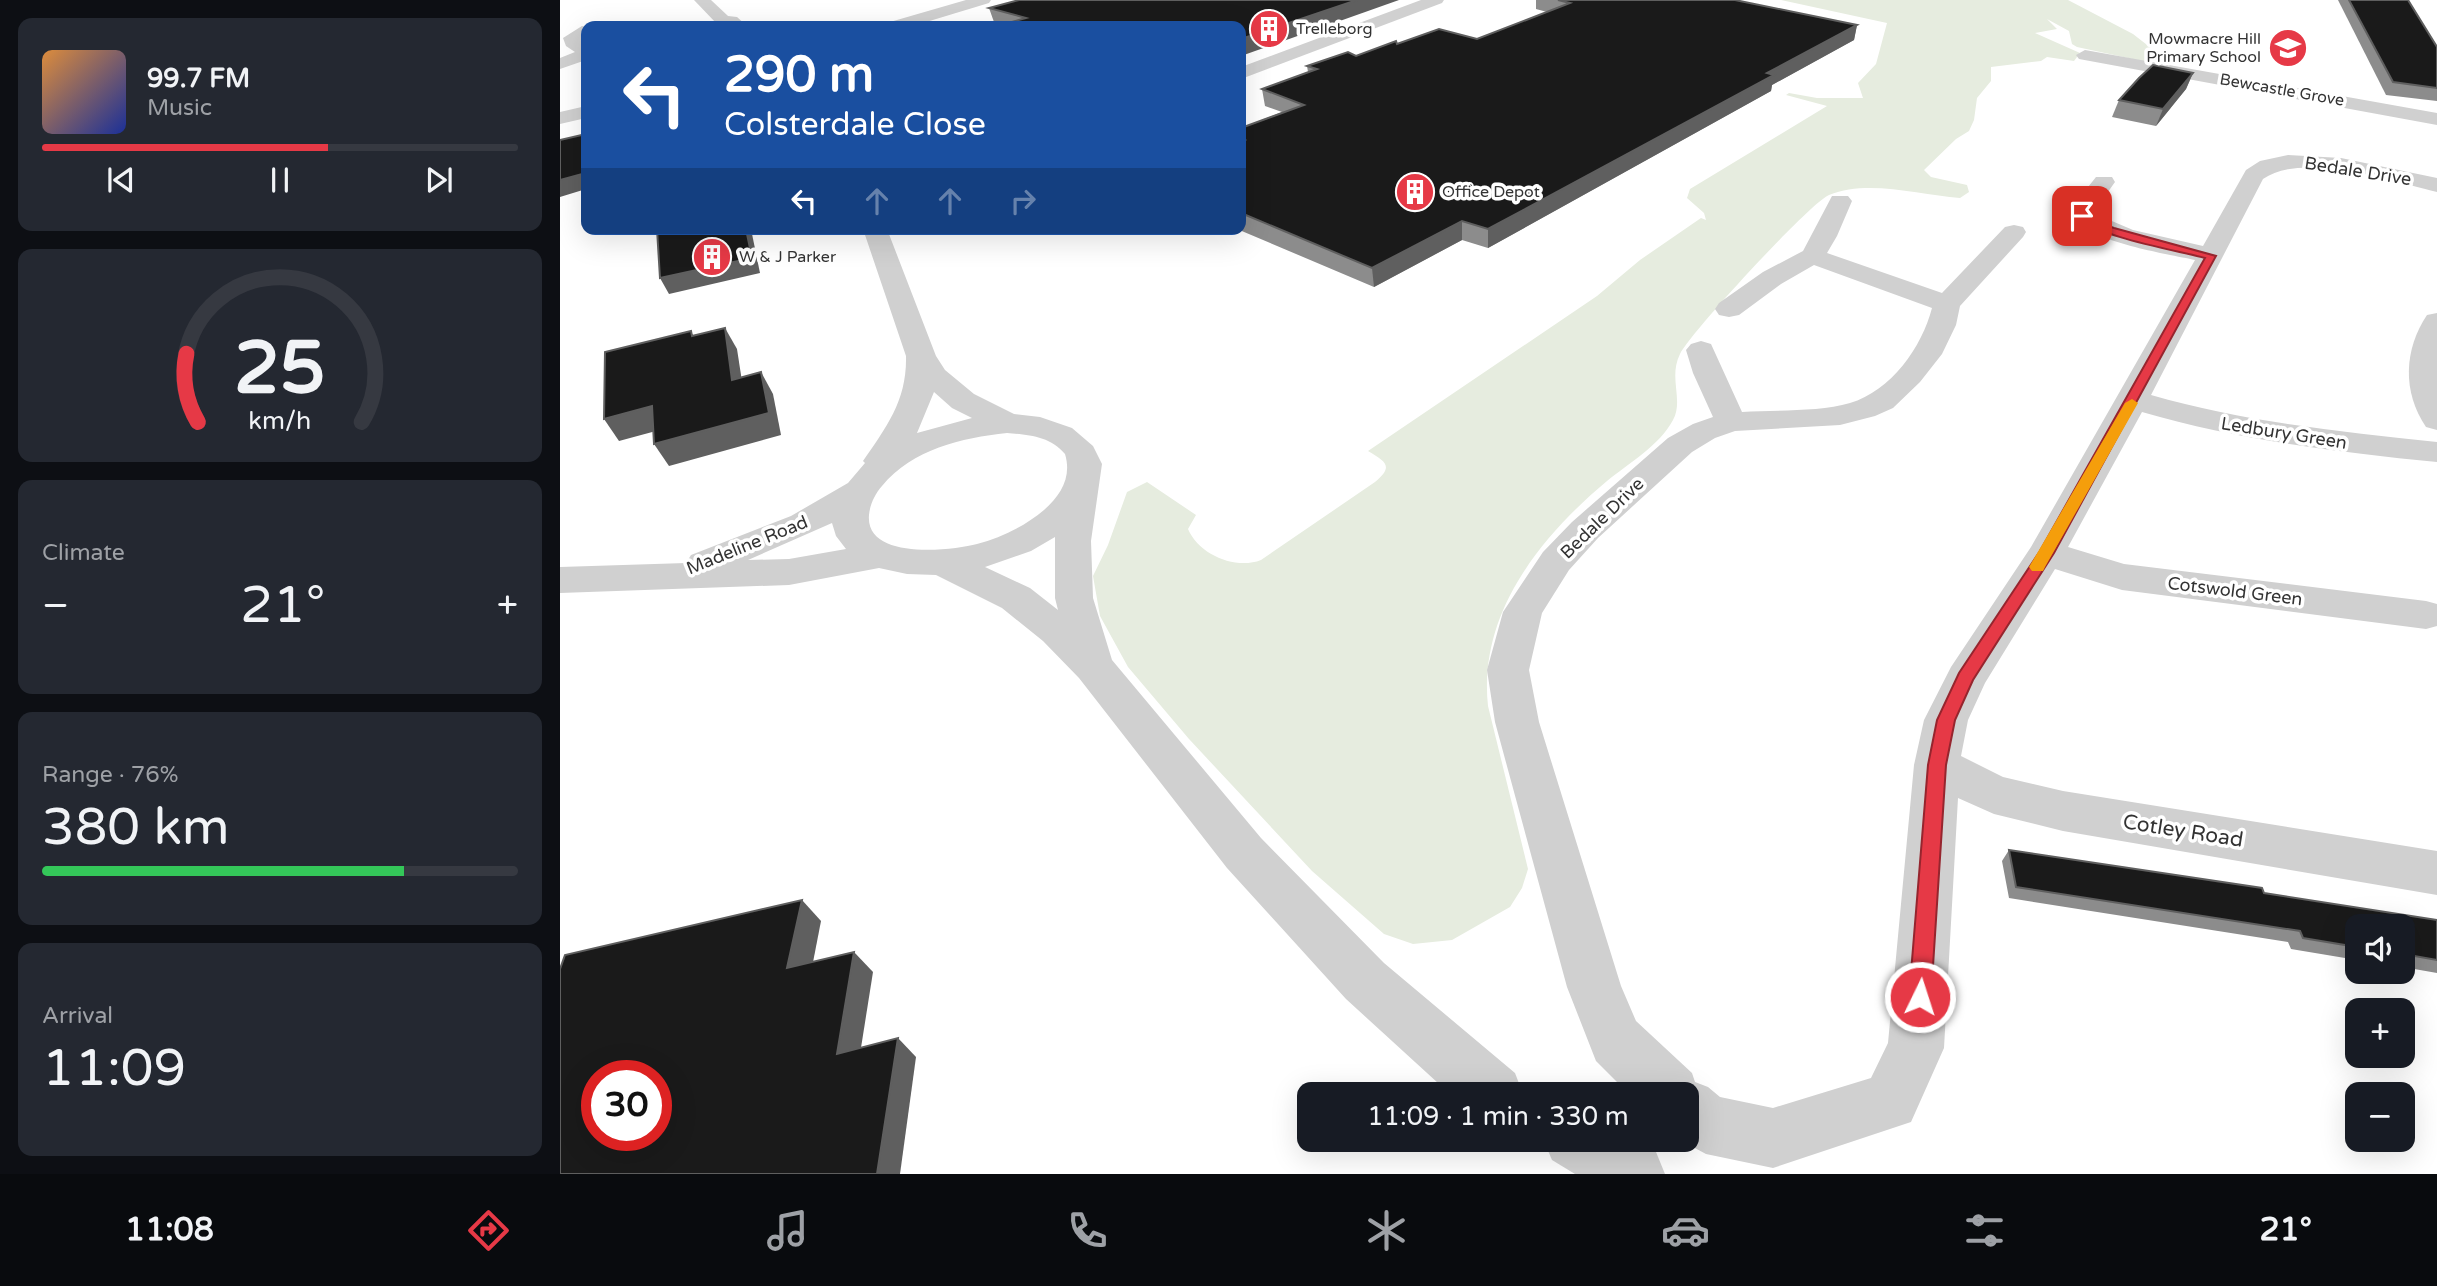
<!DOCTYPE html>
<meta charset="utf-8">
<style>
:root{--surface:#171b24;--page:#242831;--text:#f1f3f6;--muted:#9ea1a6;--line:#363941;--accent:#e63946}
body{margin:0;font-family:"Varela Round",sans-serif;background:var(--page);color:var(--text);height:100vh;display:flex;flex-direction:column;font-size:26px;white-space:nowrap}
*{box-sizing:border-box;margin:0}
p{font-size:23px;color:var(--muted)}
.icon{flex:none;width:38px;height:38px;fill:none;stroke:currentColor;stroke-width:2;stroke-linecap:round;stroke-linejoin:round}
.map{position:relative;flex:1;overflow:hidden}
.side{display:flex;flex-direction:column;gap:18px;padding:18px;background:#0d0f14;width:560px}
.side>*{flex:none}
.hud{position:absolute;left:21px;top:21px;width:665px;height:214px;border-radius:14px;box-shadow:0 7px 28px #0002;background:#1a4fa0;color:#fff;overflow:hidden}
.fabs{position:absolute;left:1785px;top:914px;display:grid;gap:14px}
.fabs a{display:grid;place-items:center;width:70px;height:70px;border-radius:14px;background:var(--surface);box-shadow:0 7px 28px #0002;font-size:35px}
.speed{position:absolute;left:21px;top:1060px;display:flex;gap:14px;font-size:35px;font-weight:700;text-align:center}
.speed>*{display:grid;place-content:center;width:91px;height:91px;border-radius:50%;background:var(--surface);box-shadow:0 7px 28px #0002;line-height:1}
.speed .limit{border:10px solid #d22;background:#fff;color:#111}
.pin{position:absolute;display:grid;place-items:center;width:60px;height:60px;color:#fff;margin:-30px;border-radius:14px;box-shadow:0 4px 10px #0006}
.me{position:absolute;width:77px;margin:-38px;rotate:4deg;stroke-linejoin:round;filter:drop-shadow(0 0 5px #0008)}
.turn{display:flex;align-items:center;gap:24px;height:147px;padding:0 28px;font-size:32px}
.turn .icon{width:91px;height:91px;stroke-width:2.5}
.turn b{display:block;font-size:49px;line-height:60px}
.lanes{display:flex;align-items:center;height:66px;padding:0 28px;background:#0003;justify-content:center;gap:35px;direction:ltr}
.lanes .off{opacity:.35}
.big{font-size:52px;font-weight:600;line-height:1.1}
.side .card{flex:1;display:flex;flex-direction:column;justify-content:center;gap:10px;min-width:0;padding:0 24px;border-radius:14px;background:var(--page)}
.side .dial{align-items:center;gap:0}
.dial svg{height:182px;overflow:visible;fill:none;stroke:var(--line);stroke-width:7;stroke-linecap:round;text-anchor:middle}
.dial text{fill:var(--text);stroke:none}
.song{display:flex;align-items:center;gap:21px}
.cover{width:84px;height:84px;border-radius:10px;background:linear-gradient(135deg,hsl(30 70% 55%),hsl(230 70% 35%))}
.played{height:7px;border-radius:4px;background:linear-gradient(90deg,var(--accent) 60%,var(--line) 60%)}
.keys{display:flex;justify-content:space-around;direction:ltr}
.heat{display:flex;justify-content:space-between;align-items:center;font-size:38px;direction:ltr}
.charge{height:10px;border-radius:5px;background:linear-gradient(90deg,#34c759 76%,var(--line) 0)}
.trip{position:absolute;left:737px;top:1082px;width:402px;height:70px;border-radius:14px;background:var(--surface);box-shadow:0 7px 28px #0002;font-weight:600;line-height:70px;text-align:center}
.dock{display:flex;height:112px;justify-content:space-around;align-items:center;background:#090b0e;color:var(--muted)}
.dock .icon{width:49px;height:49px}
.dock .selected{color:var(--accent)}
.dock b{font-size:32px;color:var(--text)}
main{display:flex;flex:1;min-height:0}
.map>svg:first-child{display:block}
</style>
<main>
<section class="side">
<div class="card">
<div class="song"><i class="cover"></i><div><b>99.7 FM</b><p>Music</p></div></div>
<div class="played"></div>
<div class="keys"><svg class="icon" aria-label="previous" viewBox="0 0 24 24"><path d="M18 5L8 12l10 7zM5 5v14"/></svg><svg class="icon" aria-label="pause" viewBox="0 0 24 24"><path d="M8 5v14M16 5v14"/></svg><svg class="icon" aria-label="next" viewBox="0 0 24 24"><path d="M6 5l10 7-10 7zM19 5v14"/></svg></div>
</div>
<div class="card dial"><svg viewBox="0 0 100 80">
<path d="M14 69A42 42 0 1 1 86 69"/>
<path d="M14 69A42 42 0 0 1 9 39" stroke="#e63946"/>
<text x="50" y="56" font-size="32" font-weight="700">25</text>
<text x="50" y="72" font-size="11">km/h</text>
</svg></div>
<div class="card"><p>Climate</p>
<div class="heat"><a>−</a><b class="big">21°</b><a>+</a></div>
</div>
<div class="card"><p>Range · 76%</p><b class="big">380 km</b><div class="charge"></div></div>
<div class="card"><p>Arrival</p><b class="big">11:09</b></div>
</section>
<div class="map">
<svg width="1877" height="1174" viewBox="0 0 1877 1174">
<rect width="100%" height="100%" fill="#fff"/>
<path fill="#e6ecdf" d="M1221 0H1508L1573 34 1591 48 1586 51 1597 57V60L1582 61 1517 47 1512 44 1509 31 1487 19 1497 29 1475 33 1520 53 1514 61 1487 57 1481 61 1431 67V81L1417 98 1414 120 1409 131 1396 139 1364 170 1371 177 1407 185 1409 192 1400 198C1360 195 1308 179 1269 195 1251 202 1130 333 1120 354 1108 378 1124 400 1113 420 1100 445 1068 464 1047 481 980 537 918 614 928 706L968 869 962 888 950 907 892 940 853 944 824 934 752 871 629 739 568 667 540 616 533 576 548 545 567 492 587 482 636 515 628 529C639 555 676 570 701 560L815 482C834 466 826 462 808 451L1037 296 1080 260 1141 218 1146 220 1144 213 1127 198 1130 189 1267 106 1226 95 1229 93 1257 98H1303L1298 83 1316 64 1327 23Z"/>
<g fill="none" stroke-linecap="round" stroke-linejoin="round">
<g fill="#d0d0d0" fill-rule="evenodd">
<polygon points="134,0 151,0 168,16 177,17 187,26 157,24"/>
<polygon points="406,0 431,0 429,3 353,26 328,26 330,22"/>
<polygon points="861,0 884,0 882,3 681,79 681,67"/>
<polygon points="22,26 26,27 26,36 21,40 26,43 26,60 0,69 0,58 15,52 6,46 3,38"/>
<polygon points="1525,50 1877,113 1877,125 1519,59 1516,55"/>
<polygon points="26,106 26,118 0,124 0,112"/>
<path d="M1728 155 1781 158 1877 178V192C1832 181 1743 151 1703 179L1591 395C1685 422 1781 432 1877 442V462C1777 452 1678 440 1582 412L1508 547 1564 564 1866 601 1877 604V626L1866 629 1562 590 1495 569 1425 683 1408 720 1401 756 1443 777 1503 791 1877 851V895L1503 831 1434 814 1398 798 1384 1048 1351 1122 1213 1168 1146 1154 1118 1139H1127V1094H1069L1036 1061 1007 987 935 722 927 670 943 612 983 552 1012 522 1108 438 1133 424 1153 417 1133 373 1126 350 1131 344 1141 341 1151 344 1182 412C1215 410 1259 412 1290 403 1331 391 1362 347 1372 308L1254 265 1221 284 1179 315 1169 317 1159 315 1155 309 1159 303 1203 272 1243 251 1272 196H1288L1292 201 1277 236 1267 253 1382 293 1445 227 1454 225 1463 227 1466 232 1463 237 1400 306 1396 325 1382 354 1360 382 1333 408 1315 416 1280 425 1175 431 1155 438 1132 452 1038 538 1009 570 982 613 969 670 979 722 1061 986 1076 1021 1132 1073 1135 1082 1148 1087 1160 1097 1213 1108 1311 1078 1328 1043 1354 765 1364 720 1391 667 1471 547 1635 260C1608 254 1516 240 1509 211L1536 177H1552L1555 182 1533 213 1573 230 1643 246 1686 170 1700 161Z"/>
<path d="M303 229H327L376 356 385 370 414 394 454 414 480 417 512 428 533 446 542 464 531 541 533 598 552 660 701 838 824 963 955 1073 963 1094H890L786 999 667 868 519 678 483 641 442 608 376 575 347 574 319 568 229 585 0 593V567L126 563 131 555 231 516 288 483 305 463 303 461C327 426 347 400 346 356ZM374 392 392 408 412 418 357 433ZM447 433C468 435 490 436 505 454 512 477 501 495 484 510 465 526 441 538 417 544 390 551 305 560 309 515 310 504 315 494 322 486 353 449 401 438 447 433ZM272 523 276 536 286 549 229 559 188 560ZM495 537V598L498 610 470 588 425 567 471 551Z"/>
<path d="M1877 313V430L1866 427C1842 392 1844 349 1867 315Z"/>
<polygon points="983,1139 1072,1139 1096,1152 1105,1174 1015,1174 992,1160"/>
</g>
</g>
<g fill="#8c8c8c">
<polygon points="839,0 442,25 434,22 429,8"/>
<polygon points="976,0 1175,0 1297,25 1294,40 1212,85 1211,91 928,248 902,240 814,287 677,229 681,229 681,128 722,112 705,106 702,89 748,72 747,66 796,56 837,44 917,39 987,12 976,9"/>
<polygon points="1778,0 1848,0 1877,47 1877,101 1826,95"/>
<polygon points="1633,73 1626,89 1596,126 1552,117 1559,100"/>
<polygon points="1449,850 1704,893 1877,920 1877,973 1843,967 1843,926 1797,926 1797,960 1731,949 1728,942 1449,898 1442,861"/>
</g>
<g fill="#5f5f5f">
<polygon points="797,0 839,0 681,56 681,39"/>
<polygon points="1297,25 1294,40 1212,85 1211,91 928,248 928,229 1207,73"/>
<polygon points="1633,73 1626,89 1596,126 1603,109"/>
<polygon points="26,173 26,189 0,197 0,180"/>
<polygon points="902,221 902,240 814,287 812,268"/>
<polygon points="186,229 191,229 200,273 109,294 100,278"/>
<polygon points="165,328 177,349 185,401 172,380"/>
<polygon points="201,372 213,394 221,435 109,466 94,444"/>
<polygon points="92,406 107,428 59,441 44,419"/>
<polygon points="242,900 261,921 248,988 227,968"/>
<polygon points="294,952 313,972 297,1073 277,1054"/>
<polygon points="338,1038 356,1057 340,1174 317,1174"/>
</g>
<g fill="#1a1a1a" stroke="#5f5f5f" stroke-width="2" fill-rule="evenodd">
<polygon points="459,0 797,0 681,39 681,26 437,26 466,18 429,8"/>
<polygon points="998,0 1175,0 1297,25 1207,73 1214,75 928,229 902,221 812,268 681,213 681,142 685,140 681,138 681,128 744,105 702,89 757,69 747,66 788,52 796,56 836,41 837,44 879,29 917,39 1010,3"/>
<polygon points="1789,0 1848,0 1877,47 1877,88 1833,82"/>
<polygon points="1593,65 1633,73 1603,109 1559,100 1579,78"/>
<polygon points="26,134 26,173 0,180 0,140"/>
<polygon points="97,229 186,229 192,258 100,278"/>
<polygon points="165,328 172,380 201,372 209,413 94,444 92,406 44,419 45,352 131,331 132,336"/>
<polygon points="1449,850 1702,888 1704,893 1877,920 1877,960 1843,954 1843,926 1797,926 1797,947 1743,938 1740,931 1456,887"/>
<path d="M242 900 227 968 294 952 277 1054 338 1038 317 1174H0V969L5 955ZM37 1076H96V1136H37Z"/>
</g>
<path fill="#e63946" stroke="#96252e" stroke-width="2" d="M1519 214H1526L1532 220 1554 228 1656 256 1494 553 1413 680 1395 720 1386 765 1371 997 1368 1004 1360 1008 1352 1004 1349 997 1368 765 1377 720 1399 673 1480 551 1645 258C1615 250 1536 237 1517 216Z"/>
<polygon fill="#f59e0b" points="1572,399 1578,403 1485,567 1483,571 1472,571 1469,567 1565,403"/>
<defs>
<g id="building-disc" transform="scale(2.0125)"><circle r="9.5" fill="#e63946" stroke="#fff"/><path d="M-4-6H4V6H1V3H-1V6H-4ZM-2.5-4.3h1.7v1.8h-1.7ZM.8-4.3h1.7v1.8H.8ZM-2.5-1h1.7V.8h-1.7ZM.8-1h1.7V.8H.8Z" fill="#fff"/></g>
<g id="school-disc" transform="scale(2.0125)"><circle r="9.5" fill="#e63946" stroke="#fff"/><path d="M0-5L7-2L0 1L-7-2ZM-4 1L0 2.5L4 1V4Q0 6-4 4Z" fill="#fff"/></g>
</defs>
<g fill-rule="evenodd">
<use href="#building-disc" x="709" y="29"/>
<use href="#school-disc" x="1728" y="48"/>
<use href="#building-disc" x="855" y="192"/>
<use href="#building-disc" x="152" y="257"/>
</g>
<g text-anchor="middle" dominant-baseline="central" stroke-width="7" stroke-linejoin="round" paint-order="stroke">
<g font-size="16" fill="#333" stroke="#fff" text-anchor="start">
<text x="736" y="29">Trelleborg</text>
<text x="1701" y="39" text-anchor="end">Mowmacre Hill<tspan x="1701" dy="18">Primary School</tspan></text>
<text x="882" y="192">Office Depot</text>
<text x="179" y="257">W &amp; J Parker</text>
</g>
<g font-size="16" fill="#333" stroke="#fff">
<text transform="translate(1722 90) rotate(10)">Bewcastle Grove</text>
</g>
<g font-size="18" fill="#333" stroke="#fff">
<text transform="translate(1798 171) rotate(9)">Bedale Drive</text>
<text transform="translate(1724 433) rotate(9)">Ledbury Green</text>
<text transform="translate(1042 518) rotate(-44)">Bedale Drive</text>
<text transform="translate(187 545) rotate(-22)">Madeline Road</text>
<text transform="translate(1675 591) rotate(7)">Cotswold Green</text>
</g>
<g font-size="21" fill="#333" stroke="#fff">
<text transform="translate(1623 831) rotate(9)">Cotley Road</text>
</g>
</g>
</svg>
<div class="fabs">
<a><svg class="icon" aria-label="sound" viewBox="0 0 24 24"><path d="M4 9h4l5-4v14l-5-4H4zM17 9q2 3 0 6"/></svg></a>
<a>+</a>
<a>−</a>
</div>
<div class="speed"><div class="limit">30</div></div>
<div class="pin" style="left:1522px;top:216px;background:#d93025"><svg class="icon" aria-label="arrive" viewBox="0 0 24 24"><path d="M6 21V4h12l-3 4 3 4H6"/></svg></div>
<svg class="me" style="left:1360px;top:997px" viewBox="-20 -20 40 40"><circle r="17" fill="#e63946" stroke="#fff" stroke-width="3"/><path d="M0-11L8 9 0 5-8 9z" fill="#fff"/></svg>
<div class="trip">11:09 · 1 min · 330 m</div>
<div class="hud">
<div class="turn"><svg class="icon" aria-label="left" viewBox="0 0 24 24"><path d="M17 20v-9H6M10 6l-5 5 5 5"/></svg><div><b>290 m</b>Colsterdale Close</div></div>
<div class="lanes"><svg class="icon" aria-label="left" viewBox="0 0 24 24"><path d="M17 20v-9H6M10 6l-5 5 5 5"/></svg><svg class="icon off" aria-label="ahead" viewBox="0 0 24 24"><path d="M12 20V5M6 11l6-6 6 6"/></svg><svg class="icon off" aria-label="ahead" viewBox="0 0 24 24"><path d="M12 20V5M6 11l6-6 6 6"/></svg><svg class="icon off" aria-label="right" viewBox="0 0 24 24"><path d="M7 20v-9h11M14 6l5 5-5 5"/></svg></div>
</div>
</div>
</main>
<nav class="dock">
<b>11:08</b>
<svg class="icon selected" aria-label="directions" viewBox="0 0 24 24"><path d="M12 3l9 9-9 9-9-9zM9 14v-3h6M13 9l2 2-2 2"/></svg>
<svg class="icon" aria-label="music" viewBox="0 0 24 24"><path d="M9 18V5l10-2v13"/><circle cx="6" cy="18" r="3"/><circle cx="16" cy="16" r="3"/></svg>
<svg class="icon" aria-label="phone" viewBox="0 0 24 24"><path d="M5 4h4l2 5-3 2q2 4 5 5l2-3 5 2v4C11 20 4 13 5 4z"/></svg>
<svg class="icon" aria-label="climate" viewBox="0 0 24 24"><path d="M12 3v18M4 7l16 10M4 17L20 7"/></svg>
<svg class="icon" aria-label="car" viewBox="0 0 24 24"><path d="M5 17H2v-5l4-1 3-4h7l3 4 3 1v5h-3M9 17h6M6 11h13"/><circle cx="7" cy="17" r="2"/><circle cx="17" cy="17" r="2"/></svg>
<svg class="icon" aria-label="filters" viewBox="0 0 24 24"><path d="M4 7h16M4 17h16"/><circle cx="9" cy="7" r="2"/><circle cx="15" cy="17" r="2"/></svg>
<b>21°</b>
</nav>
